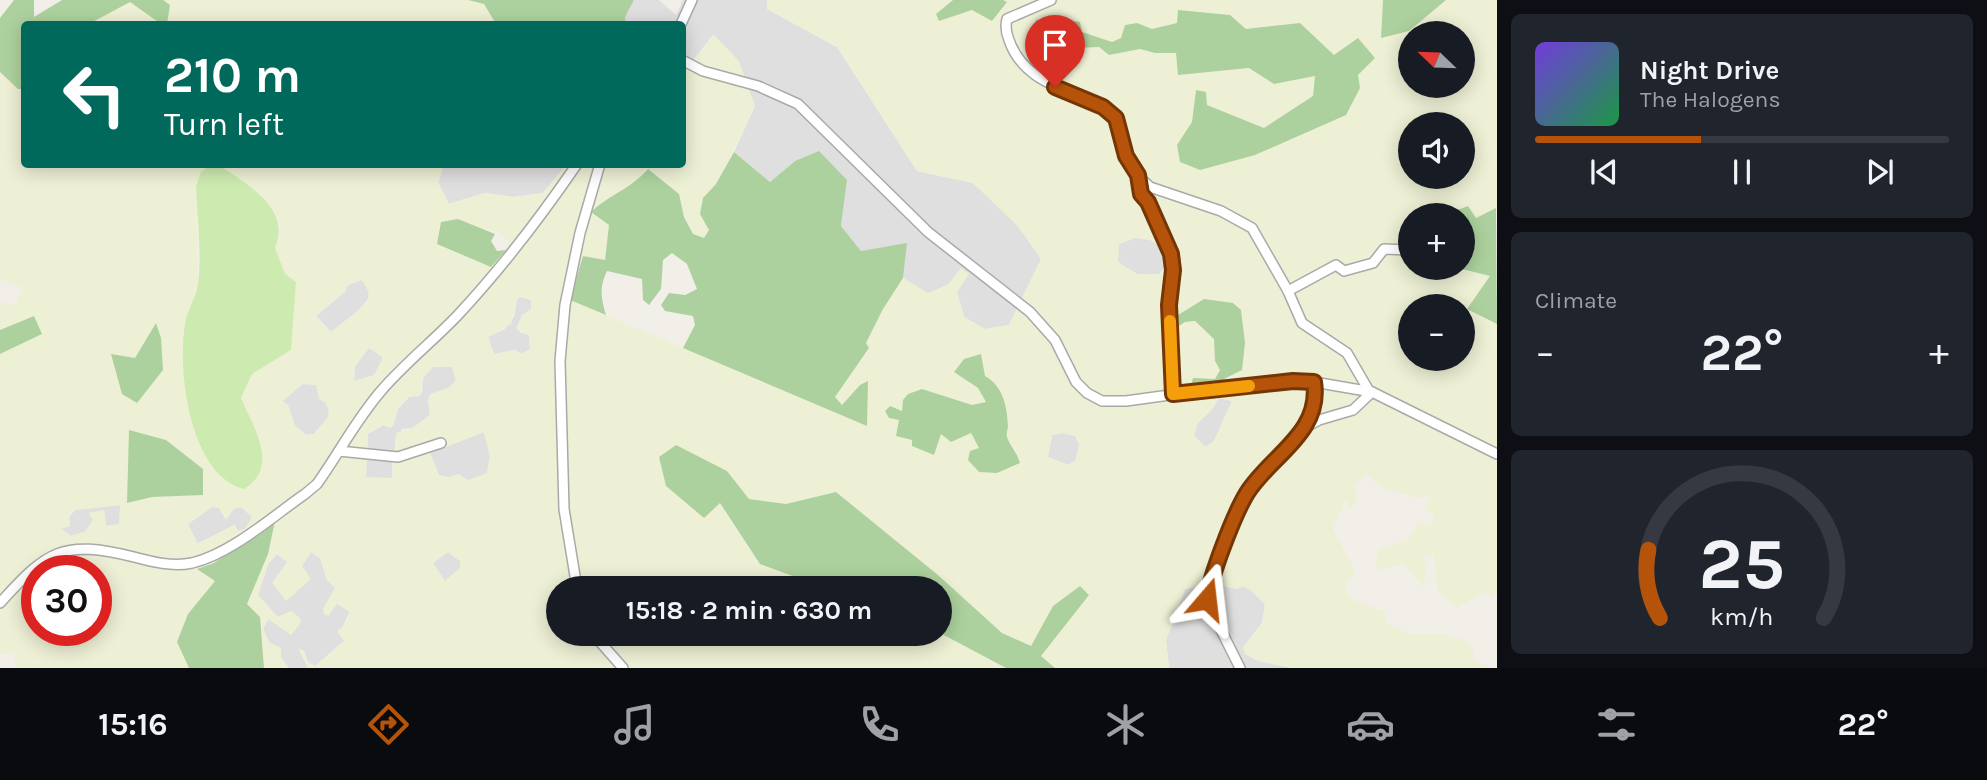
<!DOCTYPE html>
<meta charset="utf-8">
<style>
:root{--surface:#171b24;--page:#20242c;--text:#f1f3f6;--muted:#9ea1a6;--line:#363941;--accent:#b45309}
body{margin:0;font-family:Karla,sans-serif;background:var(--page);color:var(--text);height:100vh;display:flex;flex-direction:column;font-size:26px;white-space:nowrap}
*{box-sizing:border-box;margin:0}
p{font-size:23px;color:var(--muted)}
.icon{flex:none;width:38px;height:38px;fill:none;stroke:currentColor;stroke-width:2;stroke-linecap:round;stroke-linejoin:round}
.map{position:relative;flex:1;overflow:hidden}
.sheet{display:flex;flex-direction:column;gap:14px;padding:14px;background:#0d0f14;width:490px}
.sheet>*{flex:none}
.guide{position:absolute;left:21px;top:21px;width:665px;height:147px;border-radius:7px;box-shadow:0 4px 18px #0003;background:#00695c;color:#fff;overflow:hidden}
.needle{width:46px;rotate:293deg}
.buttons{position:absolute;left:1398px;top:21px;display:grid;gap:14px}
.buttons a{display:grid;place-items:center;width:77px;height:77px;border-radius:50%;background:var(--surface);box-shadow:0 4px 18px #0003;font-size:35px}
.speed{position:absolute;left:21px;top:555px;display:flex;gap:14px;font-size:35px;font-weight:700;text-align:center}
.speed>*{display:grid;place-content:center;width:91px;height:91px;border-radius:50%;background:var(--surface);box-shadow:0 4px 18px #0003;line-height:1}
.speed .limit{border:10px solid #d22;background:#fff;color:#111}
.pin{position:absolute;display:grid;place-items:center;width:60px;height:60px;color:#fff;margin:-72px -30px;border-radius:50% 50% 50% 0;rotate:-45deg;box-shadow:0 0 7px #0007}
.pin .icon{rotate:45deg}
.me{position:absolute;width:77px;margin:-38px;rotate:17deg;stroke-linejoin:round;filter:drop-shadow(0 0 5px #0008)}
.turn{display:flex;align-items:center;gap:24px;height:147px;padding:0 28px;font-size:32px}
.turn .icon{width:91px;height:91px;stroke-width:2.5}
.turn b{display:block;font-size:49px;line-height:60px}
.big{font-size:52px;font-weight:700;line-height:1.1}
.sheet .widget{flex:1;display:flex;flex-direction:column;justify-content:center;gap:10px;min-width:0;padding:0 24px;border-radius:10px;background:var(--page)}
.sheet .dial{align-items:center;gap:0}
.dial svg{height:182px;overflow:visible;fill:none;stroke:var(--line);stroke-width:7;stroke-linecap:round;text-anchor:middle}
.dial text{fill:var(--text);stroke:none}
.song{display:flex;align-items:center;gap:21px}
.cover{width:84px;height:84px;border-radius:10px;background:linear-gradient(135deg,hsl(260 70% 55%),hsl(140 70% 35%))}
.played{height:7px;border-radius:4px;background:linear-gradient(90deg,var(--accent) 40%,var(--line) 40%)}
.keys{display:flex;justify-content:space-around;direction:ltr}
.heat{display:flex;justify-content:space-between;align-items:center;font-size:38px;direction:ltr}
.trip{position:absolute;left:546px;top:576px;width:406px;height:70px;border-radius:35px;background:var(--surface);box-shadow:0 4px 18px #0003;font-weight:700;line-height:70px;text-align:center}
.tab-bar{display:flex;height:112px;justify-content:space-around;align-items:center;background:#090b0e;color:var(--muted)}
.tab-bar .icon{width:49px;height:49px}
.tab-bar .active{color:var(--accent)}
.tab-bar b{font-size:32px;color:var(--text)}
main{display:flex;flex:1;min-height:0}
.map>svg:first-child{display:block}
</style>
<main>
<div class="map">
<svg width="1497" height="668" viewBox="0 0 1497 668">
<rect width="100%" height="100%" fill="#f2efe9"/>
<g fill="#e0dfdf">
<polygon points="634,0 659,0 676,15 683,0 767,0 767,9 837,47 917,171 973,183 1018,226 1041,259 1009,325 985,329 964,317 957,292 961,268 949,284 928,294 903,278 906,244 861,251 841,226 847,180 795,161 770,182 734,152 755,106 713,35 683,73 682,24 626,24 625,17"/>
<polygon points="444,165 566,165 543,193 513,197 485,193 448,204 438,182"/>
<polygon points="1135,237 1150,240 1163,247 1165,267 1159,274 1137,274 1117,262 1119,244"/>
<polygon points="362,280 369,292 368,299 359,310 331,332 316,316 345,292 348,285"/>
<polygon points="521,297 531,300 531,309 522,315 519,332 529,335 530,349 521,354 515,350 494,354 488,337 505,329 514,317 517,299"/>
<polygon points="370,347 384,357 374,375 354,381 355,366"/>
<polygon points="433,367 452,367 456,381 430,415 413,428 402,429 392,464 393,478 366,478 368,434 384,425 409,397 422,393 423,378"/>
<polygon points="303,384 317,385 329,410 328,417 314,434 306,435 295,426 288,405 282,401"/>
<polygon points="1218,398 1232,401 1214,441 1206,447 1194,436 1197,423 1212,409"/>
<polygon points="484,432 490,456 487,474 468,481 439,475 430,453"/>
<polygon points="1063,433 1075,436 1080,444 1075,461 1068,465 1048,457 1052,435"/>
<polygon points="120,505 120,524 106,526 104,511 93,520 85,532 71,536 60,528 75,510"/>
<polygon points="212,507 241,507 252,517 245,529 238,531 234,525 197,544 188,524"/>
<polygon points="311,552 320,558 327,580 336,588 323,609 337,604 350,611 341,630 344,641 315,666 308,662 304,652 299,649 308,668 289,668 269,642 263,629 268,619 278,617 258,595 268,564 277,554 287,562 302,566"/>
<polygon points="448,552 460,561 460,568 445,581 433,563"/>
<polygon points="1213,584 1237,589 1242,586 1251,590 1265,604 1262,623 1243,647 1258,661 1293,668 1169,668 1166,640 1185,589"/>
</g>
<g fill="#eef0d5" fill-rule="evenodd">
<polygon points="163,0 468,0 484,4 496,24 167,24 170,5"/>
<path d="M767 0H953L937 14 940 21 972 10 1007 2 1003 0H1383L1381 38 1409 31 1446 0H1497V214L1496 209 1476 218 1468 206 1451 214 1453 215H1410V268H1458L1490 276 1467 309 1497 324V592L1491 598 1486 592 1457 608 1437 590 1434 554 1424 557 1426 575 1423 587 1404 565 1375 570 1378 550 1409 539 1419 522 1431 526 1435 517 1424 507 1431 500 1426 495 1420 499 1381 487 1366 474 1354 486 1358 498 1351 509 1345 500 1333 529 1356 572 1345 584 1349 598 1385 612 1387 624 1409 634H1445L1471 643 1475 661 1490 668H1293L1258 661 1245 654 1243 647 1262 624 1265 604 1251 590 1242 586 1237 589 1213 584 1185 589 1166 640 1169 668H1055L1040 656 1089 595 1053 606 1031 646 1002 633 938 575 836 492 786 504 749 499 726 471 720 502 760 564 825 588H558V634L940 633 1006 668H308L298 648 304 651 308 662 315 666 344 641 337 631 345 625 350 612 337 604 328 616 324 614 323 609 335 588 327 580 320 558 311 552 302 566 311 579 286 601 272 583 287 562 277 554 268 564 258 595 277 617 291 611 300 618 301 623 291 635 268 619 263 629 269 642 281 648V658L289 668H264L260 617 247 604 268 554 274 522 214 563 197 568 215 581 188 614 177 641 189 668H16L14 653 0 655V354L42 334 34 316 0 330V302L15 305 23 288 0 279V72L18 89H24V164L211 165 201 172 196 187 198 284 185 325 259 440 241 399 252 374 291 350 285 274 275 248 281 234 279 219 263 196 219 165H444L438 182 449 204 485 193 513 197 543 193 566 165 682 164 683 73 714 35 739 61 755 106 720 178 703 198 709 230 704 238 693 235 681 207 648 169 637 182 591 211 609 225 605 261 582 257 570 300 866 425 868 382 860 385 842 405 834 397 869 349 866 344 883 309 903 278 928 293 949 284 961 268 969 274 957 292 964 317 985 329 1009 325 1041 259 1018 226 973 183 917 171 837 47 767 9ZM1179 10 1230 15 1246 29 1300 23 1334 55 1346 115 1177 145 1207 105 1264 128 1314 96 1315 76 1274 84 1249 68 1179 75 1177 53H1155L1140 48 1109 55 1099 47 1092 49 1078 46 1037 50V19L1049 28 1063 27 1112 42 1121 38 1137 23 1152 29 1177 23ZM1410 33H1463V86H1410ZM1410 124H1463V177H1410ZM485 228 499 233 509 241 506 250 491 267ZM1135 238 1150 240 1163 247 1165 267 1159 274H1137L1118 262 1119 244ZM362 280 369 292 368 299 359 310 331 332 316 316 345 291 348 285ZM521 297 531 300V309L522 315 516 329 529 335 530 349 521 354 515 350 494 354 488 337 511 324 517 299ZM1204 299 1215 301 1232 377 1221 380 1201 377 1215 379 1220 370 1215 361 1214 339 1195 321 1185 322 1177 328ZM1410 306H1463V359H1410ZM156 324 122 394 112 355 135 359ZM369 348 383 358 374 375 354 381 355 366ZM433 367H452L456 381 448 388 430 394 428 401 430 415 413 428 396 433 392 478 366 477 368 434 383 425 390 428 393 426 400 404 409 397 420 396 423 378ZM985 376 993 381 1008 426 1007 438 1017 452 1007 467 997 473 970 451 979 448 980 445 971 432 951 442 941 434 934 454 912 440 897 436 902 406 909 394 922 389 972 405 987 402 978 388 968 383ZM302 384 316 385 319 399 326 403 329 410 328 417 314 434 306 435 295 426 288 405 282 402ZM1219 398 1232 401 1214 441 1206 447 1194 436 1198 423 1212 410ZM484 432 490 456 487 473 468 480 458 474 446 478 439 475 430 453ZM1063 433 1075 436 1079 444 1076 461 1067 465 1048 457 1052 435ZM166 440 203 469V495L152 497 127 502ZM120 505 119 524 106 526 104 510 89 513 93 520 85 532 71 536 61 529 70 526 69 514 75 510ZM212 507 219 508 226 520 234 509 241 507 252 517 245 529 238 531 235 525 198 544 188 524ZM448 552 460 561V568L445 581 433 563ZM37 570H96V630H37Z"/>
<polygon points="130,2 161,24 89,24"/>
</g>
<path fill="#cdebb0" d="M211 165H219C247 185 292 207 275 248L285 274 296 282 291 350 252 374 241 398C254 429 280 467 244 489 190 475 177 372 185 324 187 310 196 298 198 284 202 256 197 215 196 187L201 172Z"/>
<g fill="#add19e">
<polygon points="14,0 34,0 34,17 62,0 163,0 170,5 167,24 161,24 130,2 89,24 24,24 24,89 18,89 0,72 0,18"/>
<polygon points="468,0 634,0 625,17 626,24 496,24 484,4"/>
<polygon points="953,0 1003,0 1007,2 992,21 972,10 939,21 936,14"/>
<polygon points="1383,0 1446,0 1409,31 1381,38"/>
<polygon points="1178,10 1230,15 1246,29 1300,23 1334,55 1358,38 1375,58 1358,75 1360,88 1346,115 1255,155 1200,170 1180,162 1177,145 1192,122 1196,90 1206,92 1207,105 1264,128 1313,96 1315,76 1274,84 1249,68 1178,75 1176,53 1155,53 1140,49 1109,55 1099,47 1037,50 1028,33 1037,19 1049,28 1063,27 1068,20 1080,22 1082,32 1112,42 1121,38 1125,25 1137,23 1152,29 1177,23"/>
<path d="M819 151 847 180 841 226 861 251 907 243 903 278 883 309 866 343 869 348 835 397 842 405 860 385 868 381 867 426 683 348 695 325 693 316 665 311 661 305 669 293 685 295 697 289 687 264 672 253 663 260 661 289 649 305 643 300 642 279 607 271C599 288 601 298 606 315L570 300 583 256 605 260 609 225 591 212C609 195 632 188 648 169L679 194 684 217 693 234 704 238 709 230 700 214 703 198 716 184 734 152 770 182 795 161Z"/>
<polygon points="1468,206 1476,218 1496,208 1497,324 1467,309 1490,276 1458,268 1463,268 1463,232 1467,226 1463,222 1463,215 1450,213"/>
<polygon points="458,219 495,234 491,241 497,251 506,250 491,267 437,244 441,222"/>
<polygon points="1204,299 1233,303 1241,310 1245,343 1242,370 1224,379 1230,383 1191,385 1193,378 1215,379 1220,370 1215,361 1214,339 1195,321 1185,322 1176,328 1178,315"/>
<polygon points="34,316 42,334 0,354 0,330"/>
<polygon points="156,323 161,338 163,370 137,403 122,394 111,354 135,358"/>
<path d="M981 354 985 376C1003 386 1007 406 1008 426 1008 429 1006 433 1007 437 1010 446 1017 452 1020 463L997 473 979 472 968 460 970 451 979 448 971 433 951 442 941 434 934 455 912 446V440L896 436 899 420 889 418 885 411 890 406 902 411 903 400 908 394 922 389 972 405 986 402 978 388 954 372 964 359Z"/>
<polygon points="129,430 166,440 203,469 203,495 152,497 127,503"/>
<polygon points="676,445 727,471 749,499 786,504 836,492 938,575 1002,633 1031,646 1053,606 1080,586 1089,595 1041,656 1055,668 1006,668 940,633 940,588 825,588 760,564 720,503 704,518 666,486 659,457"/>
<polygon points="275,521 268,554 247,604 260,617 264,668 189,668 177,642 188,614 215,581 197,569 214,563"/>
</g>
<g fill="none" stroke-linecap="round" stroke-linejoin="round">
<g stroke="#a9a9a9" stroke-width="12">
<g id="street">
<path d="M1051 0 1007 19C1005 27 1006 33 1009 40 1025 87 1076 89 1111 113L1116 119 1126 156 1137 175 1150 187 1221 211 1252 228 1288 291 1302 323 1347 353 1369 391"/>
<polyline points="681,24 692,0"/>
<polyline points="682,60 703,71 758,86 798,104 928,232 1030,312 1055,340 1076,382 1087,393 1102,401 1126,401 1235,386 1293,381 1314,382 1372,392 1497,454"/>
<polyline points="1137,175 1141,194 1148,202 1171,254 1169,305 1173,394"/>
<polyline points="1288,291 1336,265 1344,271 1373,263 1384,249 1410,250"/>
<polyline points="1306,427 1319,420 1353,410 1372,392"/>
<polyline points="339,451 398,457 441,443"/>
<polyline points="577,588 564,509 560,361 565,305 580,233 600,164"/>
<path d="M0 603C47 551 62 539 134 557 153 562 172 567 192 563 231 554 273 516 305 494L317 484C339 453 356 420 381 391 404 364 432 342 457 316 501 269 540 218 577 164"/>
<polyline points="593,634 623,668"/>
<path d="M1240 668 1209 606 1208 591C1220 560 1229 523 1246 494 1269 456 1322 434 1314 382"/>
</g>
</g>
<use href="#street" stroke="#fff" stroke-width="9"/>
</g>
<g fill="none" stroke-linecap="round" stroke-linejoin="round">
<g stroke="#753606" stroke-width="18">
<path id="route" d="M1055 87 1103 107 1116 118 1126 156 1138 175 1141 194 1148 202 1171 254 1173 270 1169 305 1173 394 1293 381 1314 382C1322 433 1270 456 1247 493 1234 514 1211 575 1207 599"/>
</g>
<use href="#route" stroke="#b45309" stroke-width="12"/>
<polyline stroke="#f59e0b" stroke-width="12" points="1170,321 1173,394 1249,386"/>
</g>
</svg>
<div class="buttons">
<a><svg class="needle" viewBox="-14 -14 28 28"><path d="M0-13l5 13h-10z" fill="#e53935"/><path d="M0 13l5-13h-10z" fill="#9ea1a6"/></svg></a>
<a><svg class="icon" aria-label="sound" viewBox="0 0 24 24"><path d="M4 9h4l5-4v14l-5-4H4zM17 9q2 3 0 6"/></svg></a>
<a>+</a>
<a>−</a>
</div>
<div class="speed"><div class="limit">30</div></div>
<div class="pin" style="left:1055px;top:87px;background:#d93025"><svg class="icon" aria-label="arrive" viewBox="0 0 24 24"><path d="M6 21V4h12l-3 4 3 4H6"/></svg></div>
<svg class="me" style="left:1207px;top:599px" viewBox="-20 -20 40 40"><path d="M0-17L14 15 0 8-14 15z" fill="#b45309" stroke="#fff" stroke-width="4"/></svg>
<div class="trip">15:18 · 2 min · 630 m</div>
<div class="guide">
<div class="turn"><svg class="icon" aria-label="left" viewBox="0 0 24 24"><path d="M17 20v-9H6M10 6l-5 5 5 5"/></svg><div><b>210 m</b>Turn left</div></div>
</div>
</div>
<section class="sheet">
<div class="widget">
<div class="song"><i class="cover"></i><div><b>Night Drive</b><p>The Halogens</p></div></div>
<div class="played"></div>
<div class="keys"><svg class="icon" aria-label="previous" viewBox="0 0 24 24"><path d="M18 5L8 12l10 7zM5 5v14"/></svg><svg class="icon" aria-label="pause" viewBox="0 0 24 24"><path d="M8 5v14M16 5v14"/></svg><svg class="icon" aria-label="next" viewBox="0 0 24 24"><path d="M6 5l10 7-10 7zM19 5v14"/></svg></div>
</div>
<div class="widget"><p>Climate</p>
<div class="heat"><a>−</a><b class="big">22°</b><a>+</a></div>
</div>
<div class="widget dial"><svg viewBox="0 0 100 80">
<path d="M14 69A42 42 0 1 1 86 69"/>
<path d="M14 69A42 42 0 0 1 9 39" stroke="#b45309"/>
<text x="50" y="56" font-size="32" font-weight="700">25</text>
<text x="50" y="72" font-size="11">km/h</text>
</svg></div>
</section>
</main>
<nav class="tab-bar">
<b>15:16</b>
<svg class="icon active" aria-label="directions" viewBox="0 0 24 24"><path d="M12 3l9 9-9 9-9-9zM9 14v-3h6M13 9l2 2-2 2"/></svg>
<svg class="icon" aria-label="music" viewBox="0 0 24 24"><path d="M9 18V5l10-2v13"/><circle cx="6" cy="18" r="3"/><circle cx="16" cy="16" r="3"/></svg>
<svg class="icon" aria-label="phone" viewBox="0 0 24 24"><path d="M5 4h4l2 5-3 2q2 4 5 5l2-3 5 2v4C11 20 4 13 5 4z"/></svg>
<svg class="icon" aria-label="climate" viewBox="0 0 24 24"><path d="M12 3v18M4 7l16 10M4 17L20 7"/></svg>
<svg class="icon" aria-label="car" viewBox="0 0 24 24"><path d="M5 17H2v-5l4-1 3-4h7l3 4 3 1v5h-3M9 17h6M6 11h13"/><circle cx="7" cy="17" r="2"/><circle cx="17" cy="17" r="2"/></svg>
<svg class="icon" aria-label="filters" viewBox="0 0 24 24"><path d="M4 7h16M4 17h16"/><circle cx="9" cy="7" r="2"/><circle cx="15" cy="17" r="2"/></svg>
<b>22°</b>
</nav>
